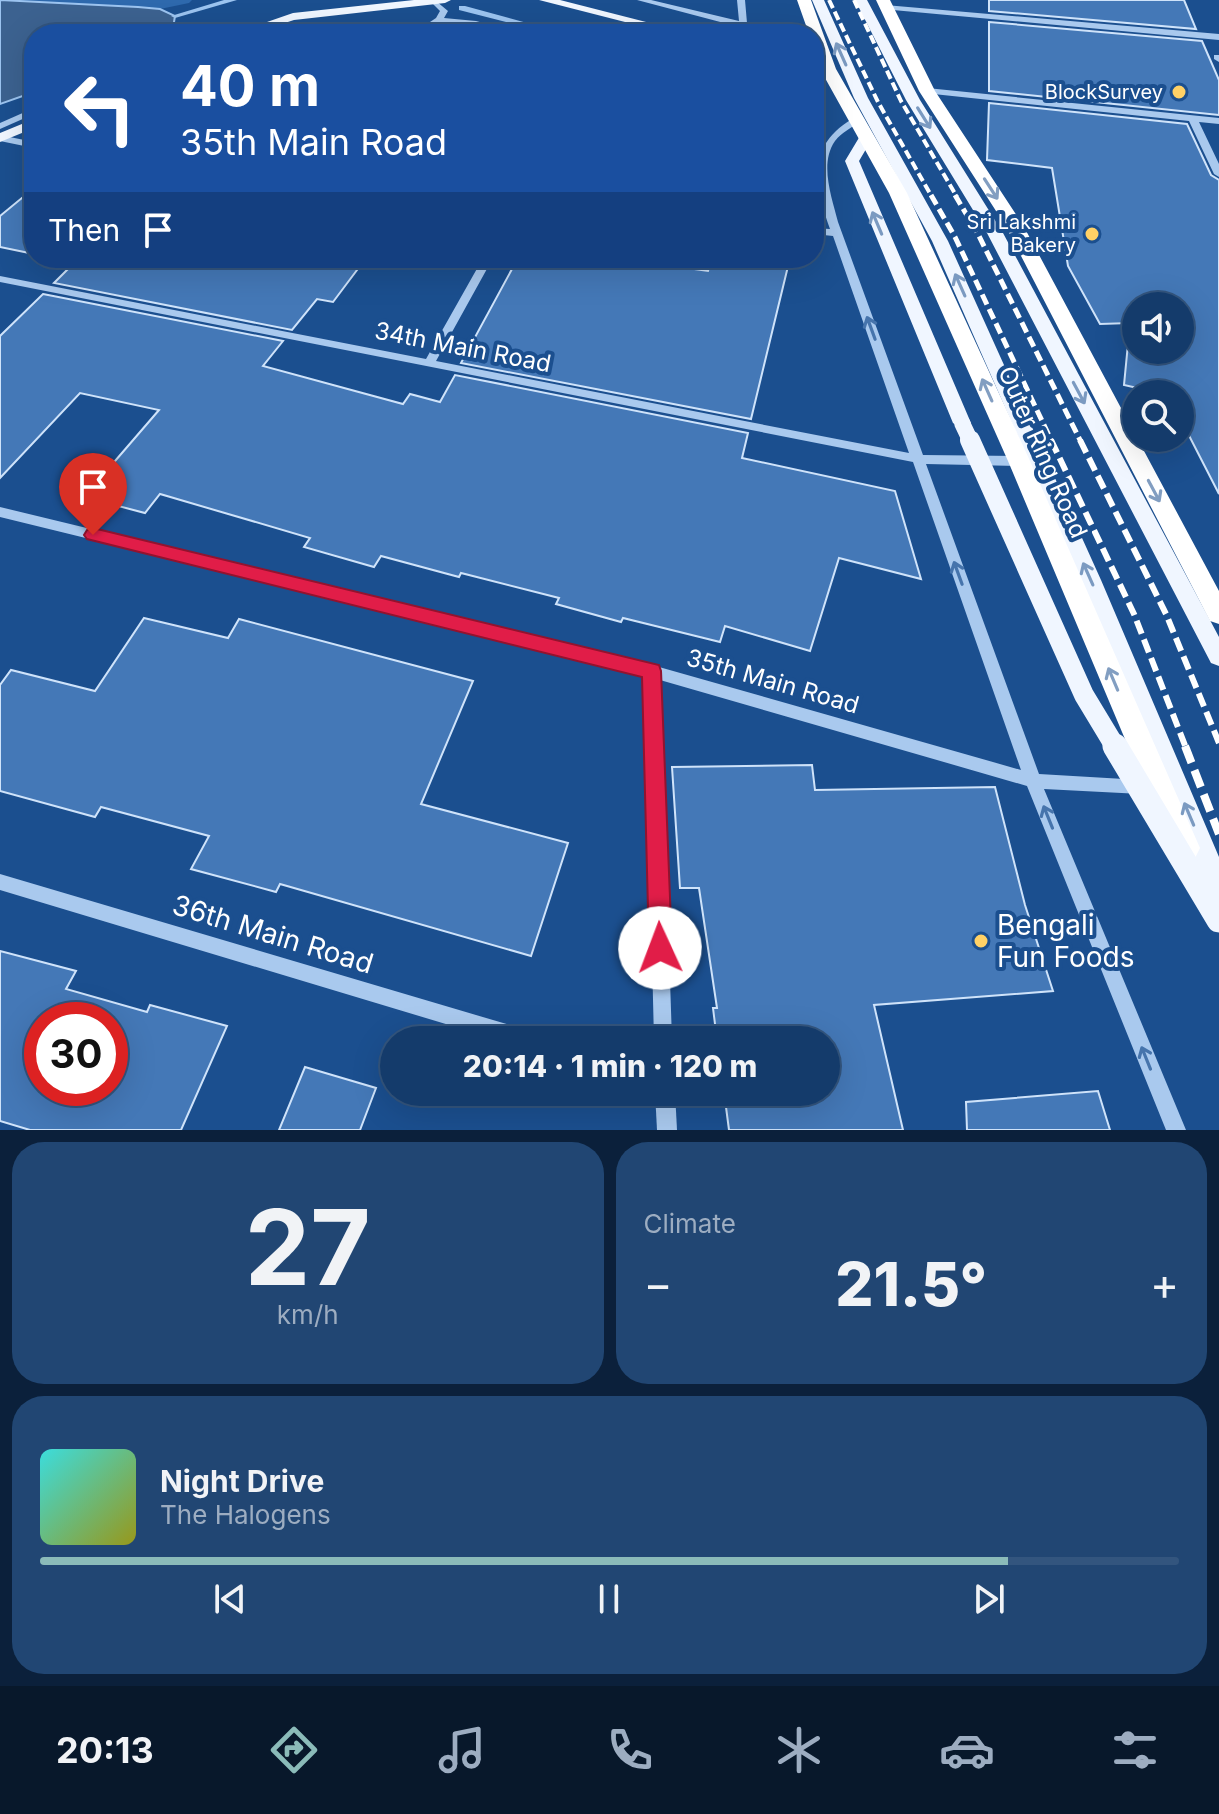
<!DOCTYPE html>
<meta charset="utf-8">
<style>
:root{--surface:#143b6b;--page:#214673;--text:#f1f3f6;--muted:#9dadc1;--line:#33557e;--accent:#8bbbb9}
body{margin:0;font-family:Inter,sans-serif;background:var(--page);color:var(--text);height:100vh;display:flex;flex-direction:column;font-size:30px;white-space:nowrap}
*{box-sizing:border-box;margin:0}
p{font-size:26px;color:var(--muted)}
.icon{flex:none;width:44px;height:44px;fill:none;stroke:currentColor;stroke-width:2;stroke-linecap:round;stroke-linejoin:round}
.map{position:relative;height:1130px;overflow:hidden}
.side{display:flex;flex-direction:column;gap:12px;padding:12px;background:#0b203b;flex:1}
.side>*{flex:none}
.banner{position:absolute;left:24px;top:24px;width:800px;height:244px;border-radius:32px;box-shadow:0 8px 32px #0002,0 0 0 2px var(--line);background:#1a4fa0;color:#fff;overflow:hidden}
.buttons{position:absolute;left:1122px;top:292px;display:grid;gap:16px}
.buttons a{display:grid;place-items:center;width:72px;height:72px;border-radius:50%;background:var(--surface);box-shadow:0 8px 32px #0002,0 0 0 2px var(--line);font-size:40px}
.speed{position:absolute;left:24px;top:1002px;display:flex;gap:16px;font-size:40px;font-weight:700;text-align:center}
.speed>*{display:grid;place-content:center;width:104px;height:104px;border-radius:50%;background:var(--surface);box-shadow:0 8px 32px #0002,0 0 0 2px var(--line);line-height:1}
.speed .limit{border:12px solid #d22;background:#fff;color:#111}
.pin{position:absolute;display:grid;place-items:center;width:68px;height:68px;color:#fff;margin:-82px -34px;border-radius:50% 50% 50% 0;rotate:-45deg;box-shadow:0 0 8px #0007}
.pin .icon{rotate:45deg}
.me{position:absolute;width:88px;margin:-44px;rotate:358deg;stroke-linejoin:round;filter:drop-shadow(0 0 6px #0008)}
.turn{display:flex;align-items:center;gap:28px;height:168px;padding:0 24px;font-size:36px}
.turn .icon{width:104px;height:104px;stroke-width:2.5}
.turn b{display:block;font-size:56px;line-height:68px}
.then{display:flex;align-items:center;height:76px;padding:0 24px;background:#0003;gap:16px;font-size:30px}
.big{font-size:60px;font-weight:800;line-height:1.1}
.side .tile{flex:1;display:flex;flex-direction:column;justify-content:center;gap:12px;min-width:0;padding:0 28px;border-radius:32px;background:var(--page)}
.side .dial{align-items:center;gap:0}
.dial b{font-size:104px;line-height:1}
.song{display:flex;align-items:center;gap:24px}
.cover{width:96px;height:96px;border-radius:12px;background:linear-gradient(135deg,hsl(180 70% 55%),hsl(60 70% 35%))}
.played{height:8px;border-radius:4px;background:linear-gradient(90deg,var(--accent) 85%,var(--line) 85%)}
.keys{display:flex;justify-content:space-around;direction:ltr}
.heat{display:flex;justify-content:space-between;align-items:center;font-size:44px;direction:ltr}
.side .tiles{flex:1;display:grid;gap:12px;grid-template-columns:1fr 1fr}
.tile:last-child{grid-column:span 2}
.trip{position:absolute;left:380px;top:1026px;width:460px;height:80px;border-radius:40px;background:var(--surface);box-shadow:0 8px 32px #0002,0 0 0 2px var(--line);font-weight:800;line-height:80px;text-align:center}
.menu{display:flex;height:128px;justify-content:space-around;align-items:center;background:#08182b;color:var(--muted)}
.menu .icon{width:56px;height:56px}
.menu .current{color:var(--accent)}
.menu b{font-size:36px;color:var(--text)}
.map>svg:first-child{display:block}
</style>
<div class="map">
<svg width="1219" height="1130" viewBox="0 0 1219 1130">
<rect width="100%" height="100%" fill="#1b4f8f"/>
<polygon fill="#2e69ad" points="1,0 192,0 189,3 160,9"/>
<polygon fill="#3c6290" stroke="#9cc4f0" stroke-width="2" points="0,0 138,7 160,9 175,16 172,34 34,34 34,92 0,104"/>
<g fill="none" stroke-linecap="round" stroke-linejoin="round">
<g fill="#9cc4f0" fill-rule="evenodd">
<polygon points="224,0 237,0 175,18 171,16"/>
<polygon points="459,6 465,6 567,34 553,34 459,10"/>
</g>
</g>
<g fill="#4478b7" stroke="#cfe3fa" stroke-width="2" fill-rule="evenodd">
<polygon points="989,0 1184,0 1196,29 989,11"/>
<polygon points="989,22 1202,41 1219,80 1219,115 989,91"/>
<path d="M989 103 1187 124 1211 175 1219 180V494L1180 418V394H1164L1124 385 1130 323 1100 324 1068 266 1052 168 987 160ZM1136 306H1180V350H1136Z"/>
<polygon points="34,188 34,254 0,247 0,216"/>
<polygon points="79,258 366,258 333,302 317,299 292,330 54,283"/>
<polygon points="518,258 614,258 708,271 712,258 790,258 751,419 461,363"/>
<polygon points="43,294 283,341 263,366 403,404 410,394 440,402 455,375 748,433 742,458 895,491 921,579 839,558 810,651 725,626 720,642 623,618 621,622 556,604 559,598 461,573 459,577 381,556 374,567 304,547 310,538 160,494 145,513 84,497 159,410 80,393 0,478 0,336"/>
<polygon points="144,618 228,638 239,619 473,681 421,804 568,843 531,956 280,884 276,892 191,869 209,836 101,807 95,817 0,791 0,685 11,670 95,691"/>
<polygon points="812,765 815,790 995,787 1025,905 1053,991 874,1005 903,1130 729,1130 724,1092 826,1092 826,1040 717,1040 713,1008 717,1008 699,888 680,888 672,767"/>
<path d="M0 951 76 971 66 989 147 1012 150 1005 227 1026 181 1130H30L0 1121ZM42 1020H110V1088H42Z"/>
<polygon points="305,1067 376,1088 360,1130 279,1130"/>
<polygon points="1098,1091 1110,1130 967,1130 966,1102"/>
</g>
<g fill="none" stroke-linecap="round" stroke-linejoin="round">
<g fill="#a9c9ee" fill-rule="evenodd">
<polygon points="637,0 651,0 739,21 737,0 745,0 747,23 787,34 772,34 743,28"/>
<polygon points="436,1 448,11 444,18 476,21 524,34 509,34 476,27 440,23 422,34 412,34 436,18 440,11 432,3"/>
<polygon points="885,5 1219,34 1219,40 882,9 881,7"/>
<polygon points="1214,55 1219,55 1219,62 1214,59"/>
<polygon points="927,88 1219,118 1219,124 1199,122 1219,164 1219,177 1214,174 1189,121 924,93 924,89"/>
<polygon points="34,108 34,114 0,129 0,123"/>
<path d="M852 119 860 121C852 128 842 132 835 141 819 164 832 198 838 222L923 455 1019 456 1025 461 1019 466 926 464 1039 774 1141 780 1147 782 1149 787 1147 792 1141 794 1044 789 1186 1130H1166L1027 786 660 680 672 1040H654L645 675 0 517V507L652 665 1021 770 913 462 0 282V276L426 359 483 258H493L436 361 909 453 833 236 814 234V228L830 229C814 184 806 147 852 119Z"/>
<polygon points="0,135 34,142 34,148 0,141"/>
<polygon points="0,874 530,1031 537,1033 539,1040 499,1040 0,890"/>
<polygon points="655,1092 675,1092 677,1130 657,1130"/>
</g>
<g fill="#f0f6ff" fill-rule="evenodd">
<polygon points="414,0 451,0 445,3 294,20 251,34 232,34 293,13"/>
<polygon points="539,0 560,0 693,34 672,34"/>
<polygon points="812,0 824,0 868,98 948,241 1101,580 1219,857 1219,898 1210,894 1207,886 1081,580 932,241 854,98"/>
<polygon points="855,0 867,0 920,100 1003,233 1219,637 1219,666 1211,663 987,233 906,100"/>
<polygon points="34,119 34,128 0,142 0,133"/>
<polygon points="865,135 872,139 859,161 971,423 968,427 962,429 953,423 845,161 860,136"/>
</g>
<g fill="#fff" fill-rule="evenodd">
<polygon points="797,0 811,0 836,69 907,193 1030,461 1200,848 1195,858 1185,861 1175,858 1008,461 889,193 820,69 814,50 814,34 809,34"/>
<polygon points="876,0 890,0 935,91 1023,225 1219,591 1219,624 1210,621 1005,225 919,91"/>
</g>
<g stroke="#fff" stroke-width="4" stroke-dasharray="9 4" stroke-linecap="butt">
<polyline points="829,0 878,102 932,197"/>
<polyline points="854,0 901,101 957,197"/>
</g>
<g stroke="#fff" stroke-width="5" stroke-dasharray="11 5" stroke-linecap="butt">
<polyline points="931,195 955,237 1052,442"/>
<polyline points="955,195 978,234 1081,442"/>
</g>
<g stroke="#fff" stroke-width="6" stroke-dasharray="14 6" stroke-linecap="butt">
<polyline points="1051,440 1134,614 1186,748"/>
<polyline points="1080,440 1166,614 1219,743"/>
</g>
<polyline stroke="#fff" stroke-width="8" stroke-dasharray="18 8" stroke-linecap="butt" points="1185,746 1219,834"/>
<polyline stroke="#f0f6ff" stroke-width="16" points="962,423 971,442"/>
<polyline stroke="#f0f6ff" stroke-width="20" points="970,440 1084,695 1116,748"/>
<polyline stroke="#f0f6ff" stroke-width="25" points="1115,746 1219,920"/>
</g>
<defs><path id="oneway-shaft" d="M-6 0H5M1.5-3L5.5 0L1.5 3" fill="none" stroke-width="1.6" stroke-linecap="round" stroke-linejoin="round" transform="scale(2)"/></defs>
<g stroke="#7b9ac1">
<use href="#oneway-shaft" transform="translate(841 54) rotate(-114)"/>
<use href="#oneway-shaft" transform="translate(924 118) rotate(58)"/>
<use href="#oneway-shaft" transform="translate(877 223) rotate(-113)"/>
<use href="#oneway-shaft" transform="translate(960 285) rotate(-114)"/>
<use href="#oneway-shaft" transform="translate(1079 393) rotate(62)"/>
<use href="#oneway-shaft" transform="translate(1088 574) rotate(-114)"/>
<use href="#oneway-shaft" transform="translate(1189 814) rotate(-113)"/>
</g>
<g stroke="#829ec1">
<use href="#oneway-shaft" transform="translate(991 189) rotate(57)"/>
<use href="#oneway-shaft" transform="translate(987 390) rotate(-114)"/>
<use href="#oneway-shaft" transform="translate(1154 491) rotate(62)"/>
<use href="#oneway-shaft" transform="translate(1113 679) rotate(-113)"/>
</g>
<g stroke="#4674ac">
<use href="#oneway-shaft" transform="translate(871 328) rotate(-110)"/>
<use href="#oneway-shaft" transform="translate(958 573) rotate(-110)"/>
<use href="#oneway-shaft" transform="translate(1048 817) rotate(-112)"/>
<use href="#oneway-shaft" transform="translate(1146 1058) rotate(-112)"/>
</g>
<polygon fill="#e11d48" stroke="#92132f" stroke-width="2" points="93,528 659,665 661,671 672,948 668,956 660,959 652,956 649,948 642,677 87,539 84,535 87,530"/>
<g fill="#ffd166" stroke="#1b4f8f" stroke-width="3">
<circle cx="1179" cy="92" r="8"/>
<circle cx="1092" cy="234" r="8"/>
<circle cx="981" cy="941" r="8"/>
</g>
<g text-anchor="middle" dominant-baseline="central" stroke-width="8" stroke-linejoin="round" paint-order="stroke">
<g font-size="20" fill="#fff" stroke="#1b4f8f" text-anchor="end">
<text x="1163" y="92">BlockSurvey</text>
<text x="1076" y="222">Sri Lakshmi<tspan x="1076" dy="23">Bakery</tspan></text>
</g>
<g font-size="24" fill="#fff" stroke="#1b4f8f">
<text transform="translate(463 347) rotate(11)">34th Main Road</text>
<text transform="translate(1043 452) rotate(66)">Outer Ring Road</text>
<text transform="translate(773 681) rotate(16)">35th Main Road</text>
</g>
<g font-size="28" fill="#fff" stroke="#1b4f8f" text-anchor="start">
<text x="997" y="925">Bengali<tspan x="997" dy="32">Fun Foods</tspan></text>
</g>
<g font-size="28" fill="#fff" stroke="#1b4f8f">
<text transform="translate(273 934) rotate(17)">36th Main Road</text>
</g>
</g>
</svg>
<div class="buttons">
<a><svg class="icon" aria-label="sound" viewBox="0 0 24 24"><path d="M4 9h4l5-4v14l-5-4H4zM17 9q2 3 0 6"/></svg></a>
<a><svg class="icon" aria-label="search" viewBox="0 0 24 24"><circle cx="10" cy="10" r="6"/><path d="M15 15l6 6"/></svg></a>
</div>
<div class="speed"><div class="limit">30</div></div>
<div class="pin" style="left:93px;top:535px;background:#d93025"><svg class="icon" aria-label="arrive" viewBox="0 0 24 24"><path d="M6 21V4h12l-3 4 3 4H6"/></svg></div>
<svg class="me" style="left:660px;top:948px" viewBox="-20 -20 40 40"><circle r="19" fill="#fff"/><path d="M0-13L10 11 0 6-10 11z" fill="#e11d48"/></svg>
<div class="trip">20:14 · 1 min · 120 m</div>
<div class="banner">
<div class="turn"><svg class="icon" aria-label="left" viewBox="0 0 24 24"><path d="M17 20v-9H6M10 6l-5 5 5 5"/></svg><div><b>40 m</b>35th Main Road</div></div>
<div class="then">Then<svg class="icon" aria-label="arrive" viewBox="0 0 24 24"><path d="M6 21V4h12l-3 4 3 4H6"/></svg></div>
</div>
</div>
<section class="side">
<div class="tiles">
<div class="tile dial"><b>27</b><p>km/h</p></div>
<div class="tile"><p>Climate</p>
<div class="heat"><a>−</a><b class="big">21.5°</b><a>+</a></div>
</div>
<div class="tile">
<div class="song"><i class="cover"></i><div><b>Night Drive</b><p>The Halogens</p></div></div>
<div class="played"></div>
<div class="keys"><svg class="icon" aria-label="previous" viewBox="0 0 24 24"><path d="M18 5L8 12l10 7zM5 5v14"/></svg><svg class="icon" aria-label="pause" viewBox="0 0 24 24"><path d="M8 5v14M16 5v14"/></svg><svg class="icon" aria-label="next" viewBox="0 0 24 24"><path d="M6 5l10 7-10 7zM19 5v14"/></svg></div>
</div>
</div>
</section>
<nav class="menu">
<b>20:13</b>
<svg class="icon current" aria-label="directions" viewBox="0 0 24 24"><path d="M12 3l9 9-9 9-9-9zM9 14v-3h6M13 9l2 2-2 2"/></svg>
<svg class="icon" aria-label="music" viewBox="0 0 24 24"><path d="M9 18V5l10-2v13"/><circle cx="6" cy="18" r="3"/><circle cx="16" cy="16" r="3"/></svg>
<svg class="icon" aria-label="phone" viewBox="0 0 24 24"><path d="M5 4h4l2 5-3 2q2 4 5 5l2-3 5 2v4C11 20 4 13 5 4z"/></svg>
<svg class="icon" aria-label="climate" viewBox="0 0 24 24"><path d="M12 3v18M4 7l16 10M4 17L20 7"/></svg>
<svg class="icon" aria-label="car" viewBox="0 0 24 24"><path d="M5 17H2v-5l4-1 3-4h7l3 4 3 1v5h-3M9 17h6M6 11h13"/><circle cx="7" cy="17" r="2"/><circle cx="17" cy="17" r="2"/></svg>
<svg class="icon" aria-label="filters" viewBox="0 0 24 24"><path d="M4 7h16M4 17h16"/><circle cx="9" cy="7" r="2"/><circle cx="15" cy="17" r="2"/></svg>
</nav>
